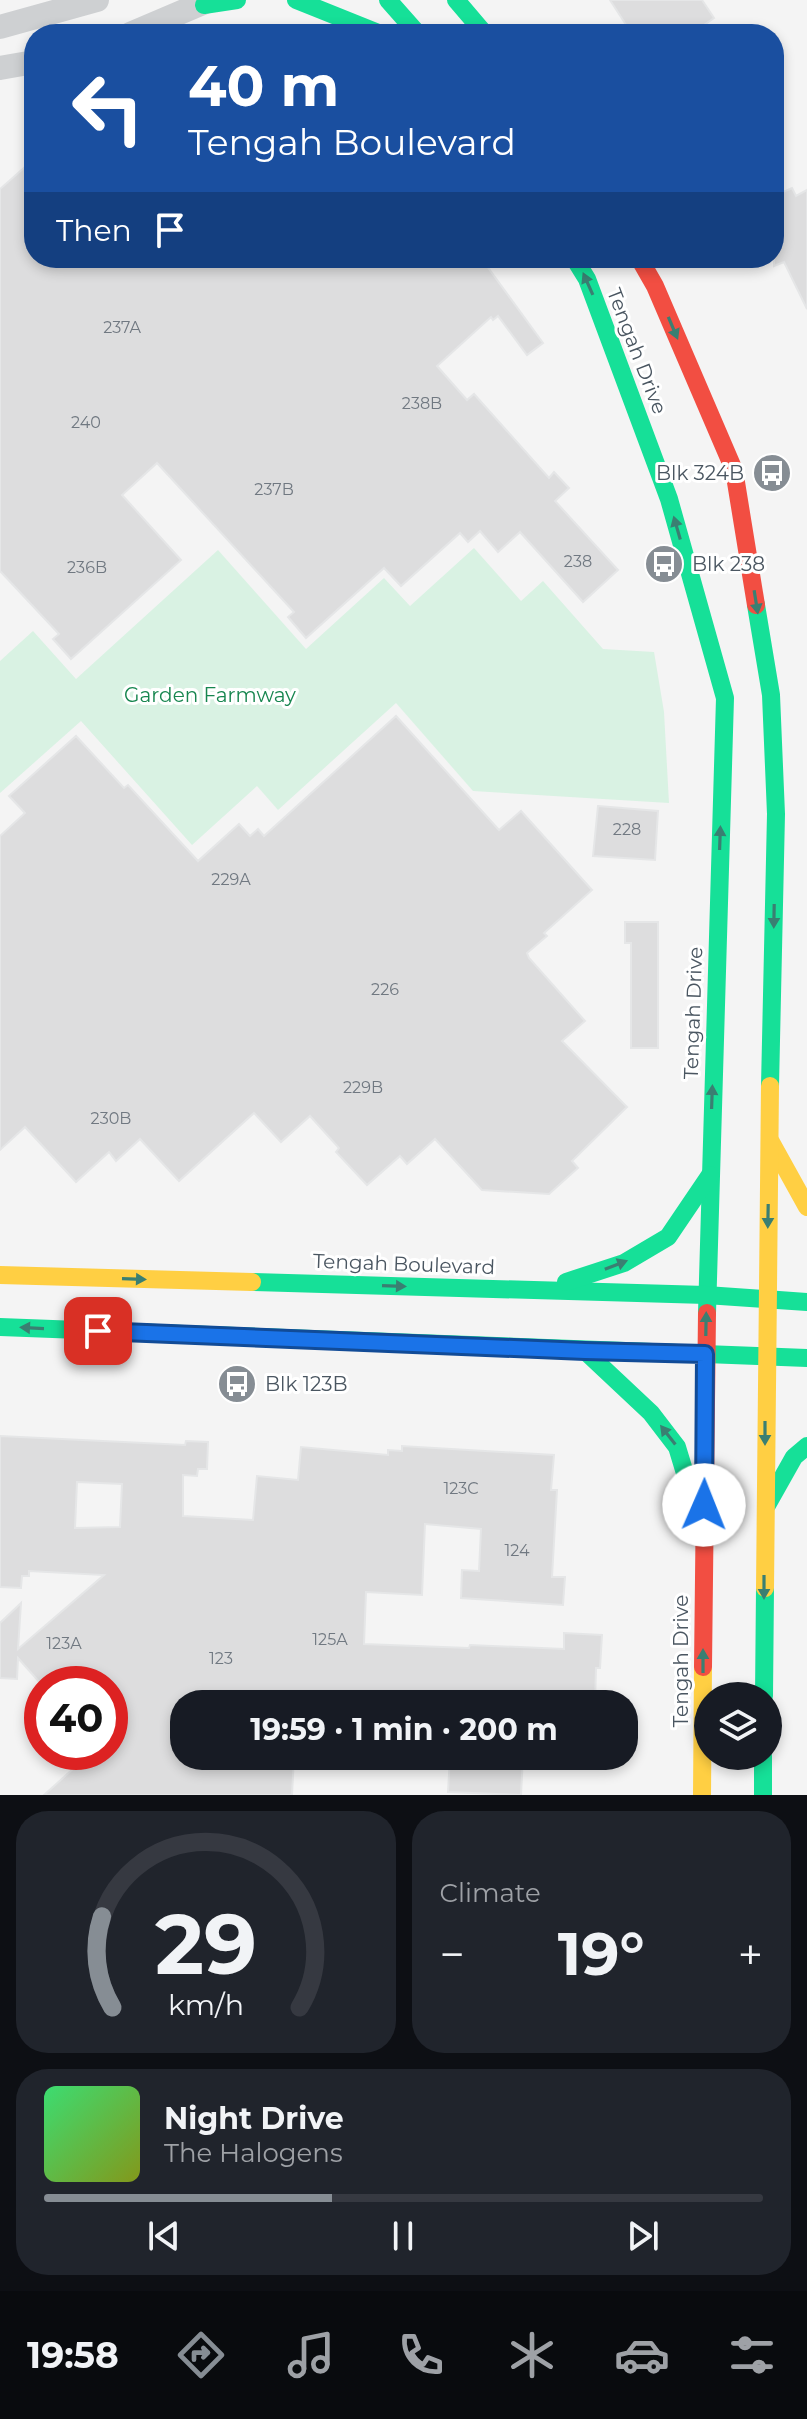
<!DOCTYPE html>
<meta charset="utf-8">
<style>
:root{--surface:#171b24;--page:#20242c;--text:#f1f3f6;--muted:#9ea1a6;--line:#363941;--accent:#868d94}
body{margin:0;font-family:Montserrat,sans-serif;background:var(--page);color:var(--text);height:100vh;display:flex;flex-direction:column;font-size:30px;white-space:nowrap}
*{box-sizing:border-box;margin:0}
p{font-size:26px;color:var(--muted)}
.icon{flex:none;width:44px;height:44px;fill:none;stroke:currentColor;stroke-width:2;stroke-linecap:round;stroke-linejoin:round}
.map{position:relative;height:1795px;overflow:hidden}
.details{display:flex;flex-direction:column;gap:16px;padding:16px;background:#0d0f14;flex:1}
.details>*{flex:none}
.banner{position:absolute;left:24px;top:24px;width:760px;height:244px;border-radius:32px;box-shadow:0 4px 12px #0003;background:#1a4fa0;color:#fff;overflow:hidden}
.fabs{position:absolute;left:694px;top:1682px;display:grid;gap:16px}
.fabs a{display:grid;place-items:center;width:88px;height:88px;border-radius:50%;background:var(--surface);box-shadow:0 4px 12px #0003;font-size:40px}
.speed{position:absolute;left:24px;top:1666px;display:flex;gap:16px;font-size:40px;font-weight:700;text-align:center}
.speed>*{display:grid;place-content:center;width:104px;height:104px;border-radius:50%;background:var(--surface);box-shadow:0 4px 12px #0003;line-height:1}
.speed .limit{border:12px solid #d22;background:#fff;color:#111}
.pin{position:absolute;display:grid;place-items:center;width:68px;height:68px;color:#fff;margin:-34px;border-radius:16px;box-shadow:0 4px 12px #0006}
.me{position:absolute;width:88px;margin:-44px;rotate:1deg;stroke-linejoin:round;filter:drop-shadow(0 0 6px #0008)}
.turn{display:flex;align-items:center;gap:28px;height:168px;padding:0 32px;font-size:36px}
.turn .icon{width:104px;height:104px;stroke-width:2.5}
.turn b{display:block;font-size:56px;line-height:68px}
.then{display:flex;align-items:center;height:76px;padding:0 32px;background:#0003;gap:16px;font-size:30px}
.big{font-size:60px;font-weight:700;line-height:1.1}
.details .widget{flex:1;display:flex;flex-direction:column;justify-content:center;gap:12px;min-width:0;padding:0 28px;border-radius:32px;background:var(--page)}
.details .dial{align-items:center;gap:0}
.dial svg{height:208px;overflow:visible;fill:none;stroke:var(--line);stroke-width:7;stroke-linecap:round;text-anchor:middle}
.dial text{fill:var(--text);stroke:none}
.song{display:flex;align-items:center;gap:24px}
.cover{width:96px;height:96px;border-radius:12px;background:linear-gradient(135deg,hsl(140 70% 55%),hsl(70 70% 35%))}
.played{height:8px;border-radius:4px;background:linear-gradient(90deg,var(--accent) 40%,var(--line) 40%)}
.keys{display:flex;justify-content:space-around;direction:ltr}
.heat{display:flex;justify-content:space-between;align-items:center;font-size:44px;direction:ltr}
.details .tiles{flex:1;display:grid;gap:16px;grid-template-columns:1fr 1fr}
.widget:last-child{grid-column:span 2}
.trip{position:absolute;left:170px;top:1690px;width:468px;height:80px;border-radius:32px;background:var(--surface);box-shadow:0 4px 12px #0003;font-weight:700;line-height:80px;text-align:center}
.dock{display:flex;height:128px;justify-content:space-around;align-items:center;background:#090b0e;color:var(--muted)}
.dock .icon{width:56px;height:56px}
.dock .on{color:var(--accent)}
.dock b{font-size:36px;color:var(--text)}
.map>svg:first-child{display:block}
</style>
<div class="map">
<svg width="807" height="1795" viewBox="0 0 807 1795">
<rect width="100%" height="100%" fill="#f4f4f4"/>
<polygon fill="#d9f2e3" points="474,548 521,601 543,581 603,649 654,652 664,712 669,803 473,791 396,703 278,810 257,786 192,845 81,721 0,793 0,661 33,631 76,679 218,550 306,649 384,578 410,606"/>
<g fill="#ddddde" stroke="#e5e6e7" stroke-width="2" fill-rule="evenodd">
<polygon points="610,0 702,0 714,18 691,34 632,34"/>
<polygon points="34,159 34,258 361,258 369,266 378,258 481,258 543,343 527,355 498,316 493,320 491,317 437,366 467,400 474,394 549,478 554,472 569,488 555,501 618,570 583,602 520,532 498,552 480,531 468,542 460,533 401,586 384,568 306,638 288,617 294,612 157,463 122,495 181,560 71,659 53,639 59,634 0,571 0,189"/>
<polygon points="792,188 796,196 807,190 807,309 784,262 774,266 774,196"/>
<polygon points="396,716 499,830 521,811 592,890 544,933 547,936 527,953 529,958 585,1021 562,1041 627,1107 572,1161 578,1168 549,1194 482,1190 435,1139 407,1164 400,1156 367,1185 336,1152 339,1148 310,1116 281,1142 254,1113 179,1181 140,1139 116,1161 109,1152 76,1182 25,1127 0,1150 0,836 25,813 9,796 76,736 124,788 128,785 198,861 239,824 250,836 258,829 264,836"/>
<polygon points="598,806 658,811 655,860 593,856"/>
<polygon points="625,922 658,922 658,1048 631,1048 631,943 625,943"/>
<path d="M0 1436 185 1445 186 1441 208 1442 207 1469H198L197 1476 183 1475V1516L253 1520 257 1476 298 1480 301 1447 388 1455V1450L402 1451V1446L554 1455 551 1490H557L552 1577H565L563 1605 461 1598 462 1570 479 1571 481 1529 425 1524 422 1595 366 1592 364 1644 469 1648 470 1645 564 1649V1633L602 1635 600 1668H596L595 1704H184V1756H294L292 1795H44L74 1768 60 1752H110V1684H41L18 1658 17 1679 0 1678V1623L21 1603 18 1649 104 1575 29 1571V1576H22L21 1588 0 1587ZM77 1482 122 1484 120 1527 75 1528Z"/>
<polygon points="450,1756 523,1756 521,1795 448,1792"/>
</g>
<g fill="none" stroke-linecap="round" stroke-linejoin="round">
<g stroke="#ced0d2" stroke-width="24">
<polyline points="0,27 97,0"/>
<polyline points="130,34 210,0"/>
<polyline points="0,68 34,62"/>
</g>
<g stroke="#16e098" stroke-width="18">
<polyline points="296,0 381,34"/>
<polyline points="388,0 418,34"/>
<polyline points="456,0 485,34"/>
<polyline points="204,5 237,0"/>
<polyline points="574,258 587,279 669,499 725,698 707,1313"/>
<polyline points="756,605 771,695 776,814 770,1086"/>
<polyline points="252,1282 706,1295 807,1302"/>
<polyline points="566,1282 624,1263 668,1237 710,1175"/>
<polyline points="0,1327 807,1358"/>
<polyline points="585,1351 651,1413 677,1447 694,1503"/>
<polyline points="767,1505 794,1457 807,1446"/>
<polyline points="764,1696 765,1588"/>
<polyline points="763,1756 763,1795"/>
</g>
<g stroke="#ffcf43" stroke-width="18">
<polyline points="771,1142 807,1207"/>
<polyline points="0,1275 252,1282"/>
<polyline points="765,1588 770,1086"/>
<polyline points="702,1795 703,1667"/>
</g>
<g stroke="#f24e42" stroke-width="18">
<polyline points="639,258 655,286 734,470 756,605"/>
<polyline points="703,1667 707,1313"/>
</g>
</g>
<defs><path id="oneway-solid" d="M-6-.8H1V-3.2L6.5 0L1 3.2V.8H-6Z" transform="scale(2)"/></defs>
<g fill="#3a7f72">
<use href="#oneway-solid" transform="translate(588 284) rotate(-114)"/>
<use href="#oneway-solid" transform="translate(673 328) rotate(67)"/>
<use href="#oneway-solid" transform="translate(677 528) rotate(-106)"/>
<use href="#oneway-solid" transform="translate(756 602) rotate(81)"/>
<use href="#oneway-solid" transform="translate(720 838) rotate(-88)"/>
<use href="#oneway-solid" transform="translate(774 916) rotate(91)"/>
<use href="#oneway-solid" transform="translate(712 1097) rotate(-88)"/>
<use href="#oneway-solid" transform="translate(768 1216) rotate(91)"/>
<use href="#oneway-solid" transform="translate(616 1265) rotate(-21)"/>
<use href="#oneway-solid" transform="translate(134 1279) rotate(2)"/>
<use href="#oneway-solid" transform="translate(394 1286) rotate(2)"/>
<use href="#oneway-solid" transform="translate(706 1324) rotate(-89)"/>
<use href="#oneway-solid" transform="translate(32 1328) rotate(-177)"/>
<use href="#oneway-solid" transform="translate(765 1433) rotate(90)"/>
<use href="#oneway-solid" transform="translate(668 1435) rotate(-128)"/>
<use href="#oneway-solid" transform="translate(764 1587) rotate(90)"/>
<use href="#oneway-solid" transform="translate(703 1661) rotate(-90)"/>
</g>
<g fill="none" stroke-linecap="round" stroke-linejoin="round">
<g stroke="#114b97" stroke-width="20">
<polyline id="route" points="98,1331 585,1351 705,1354 704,1505"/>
</g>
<use href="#route" stroke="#1a73e8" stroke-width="14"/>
</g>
<defs>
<g id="bus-disc" transform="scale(2)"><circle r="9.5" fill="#868d94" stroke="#fff"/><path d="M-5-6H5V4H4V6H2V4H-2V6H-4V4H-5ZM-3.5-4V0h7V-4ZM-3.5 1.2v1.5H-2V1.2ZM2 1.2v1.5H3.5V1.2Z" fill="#fff"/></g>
</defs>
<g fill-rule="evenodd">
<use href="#bus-disc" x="772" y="473"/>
<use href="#bus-disc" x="664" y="564"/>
<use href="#bus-disc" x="237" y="1384"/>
</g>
<g text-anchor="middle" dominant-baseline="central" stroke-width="6" stroke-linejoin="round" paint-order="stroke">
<g font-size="16" fill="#707881">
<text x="122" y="327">237A</text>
<text x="422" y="403">238B</text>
<text x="86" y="422">240</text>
<text x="274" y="489">237B</text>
<text x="578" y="561">238</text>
<text x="87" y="567">236B</text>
<text x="627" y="829">228</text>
<text x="231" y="879">229A</text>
<text x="385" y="989">226</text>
<text x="363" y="1087">229B</text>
<text x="111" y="1118">230B</text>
<text x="461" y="1488">123C</text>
<text x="517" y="1550">124</text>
<text x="330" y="1639">125A</text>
<text x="64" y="1643">123A</text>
<text x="221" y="1658">123</text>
</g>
<g font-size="20" fill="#4a5661" stroke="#fff">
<text transform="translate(637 351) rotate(69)">Tengah Drive</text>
<text transform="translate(693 1013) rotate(-88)">Tengah Drive</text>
<text transform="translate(404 1264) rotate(2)">Tengah Boulevard</text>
<text transform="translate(681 1661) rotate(-90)">Tengah Drive</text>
</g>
<g font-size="20" fill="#4a5661" stroke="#fff" text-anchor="start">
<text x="744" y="473" text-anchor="end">Blk 324B</text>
<text x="692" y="564">Blk 238</text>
<text x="265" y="1384">Blk 123B</text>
</g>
<g font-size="20" fill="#17864f" stroke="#fff">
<text x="210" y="695">Garden Farmway</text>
</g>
</g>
</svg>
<div class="fabs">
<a><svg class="icon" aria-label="layers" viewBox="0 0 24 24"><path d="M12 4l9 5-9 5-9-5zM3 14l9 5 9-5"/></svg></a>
</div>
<div class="speed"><div class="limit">40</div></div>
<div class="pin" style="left:98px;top:1331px;background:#d93025"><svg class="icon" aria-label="arrive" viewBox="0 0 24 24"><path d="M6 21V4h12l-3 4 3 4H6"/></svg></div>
<svg class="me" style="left:704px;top:1505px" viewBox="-20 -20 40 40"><circle r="19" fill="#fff"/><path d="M0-13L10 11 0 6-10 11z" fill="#1a73e8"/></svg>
<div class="trip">19:59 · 1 min · 200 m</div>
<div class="banner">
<div class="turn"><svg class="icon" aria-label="left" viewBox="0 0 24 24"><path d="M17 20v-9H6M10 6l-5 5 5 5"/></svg><div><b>40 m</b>Tengah Boulevard</div></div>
<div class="then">Then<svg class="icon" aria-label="arrive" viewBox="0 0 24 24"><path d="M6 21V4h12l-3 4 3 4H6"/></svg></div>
</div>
</div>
<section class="details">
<div class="tiles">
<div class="widget dial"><svg viewBox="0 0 100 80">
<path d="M14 69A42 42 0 1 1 86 69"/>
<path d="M14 69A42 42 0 0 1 10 34" stroke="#868d94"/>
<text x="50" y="56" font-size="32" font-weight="700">29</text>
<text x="50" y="72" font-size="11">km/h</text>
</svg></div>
<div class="widget"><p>Climate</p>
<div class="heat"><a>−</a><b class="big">19°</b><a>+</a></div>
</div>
<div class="widget">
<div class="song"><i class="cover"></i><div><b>Night Drive</b><p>The Halogens</p></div></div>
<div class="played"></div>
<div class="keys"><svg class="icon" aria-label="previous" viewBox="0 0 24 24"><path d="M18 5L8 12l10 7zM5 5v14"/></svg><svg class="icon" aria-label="pause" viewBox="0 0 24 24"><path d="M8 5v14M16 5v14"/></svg><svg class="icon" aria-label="next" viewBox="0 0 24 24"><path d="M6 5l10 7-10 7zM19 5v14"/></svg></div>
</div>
</div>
</section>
<nav class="dock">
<b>19:58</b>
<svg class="icon on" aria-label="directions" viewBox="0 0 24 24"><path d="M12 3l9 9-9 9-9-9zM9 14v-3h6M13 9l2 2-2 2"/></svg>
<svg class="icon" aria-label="music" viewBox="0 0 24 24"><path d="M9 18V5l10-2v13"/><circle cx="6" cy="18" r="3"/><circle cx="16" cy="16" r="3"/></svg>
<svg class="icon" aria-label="phone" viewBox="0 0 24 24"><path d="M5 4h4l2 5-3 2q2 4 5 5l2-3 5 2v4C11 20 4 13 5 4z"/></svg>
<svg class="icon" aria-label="climate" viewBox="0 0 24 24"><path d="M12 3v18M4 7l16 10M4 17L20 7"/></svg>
<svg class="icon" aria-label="car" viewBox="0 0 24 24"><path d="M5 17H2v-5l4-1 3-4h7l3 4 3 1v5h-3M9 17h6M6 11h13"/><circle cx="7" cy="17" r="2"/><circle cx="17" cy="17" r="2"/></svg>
<svg class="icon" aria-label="filters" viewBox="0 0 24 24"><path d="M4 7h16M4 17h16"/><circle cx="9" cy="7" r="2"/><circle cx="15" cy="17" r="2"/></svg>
</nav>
